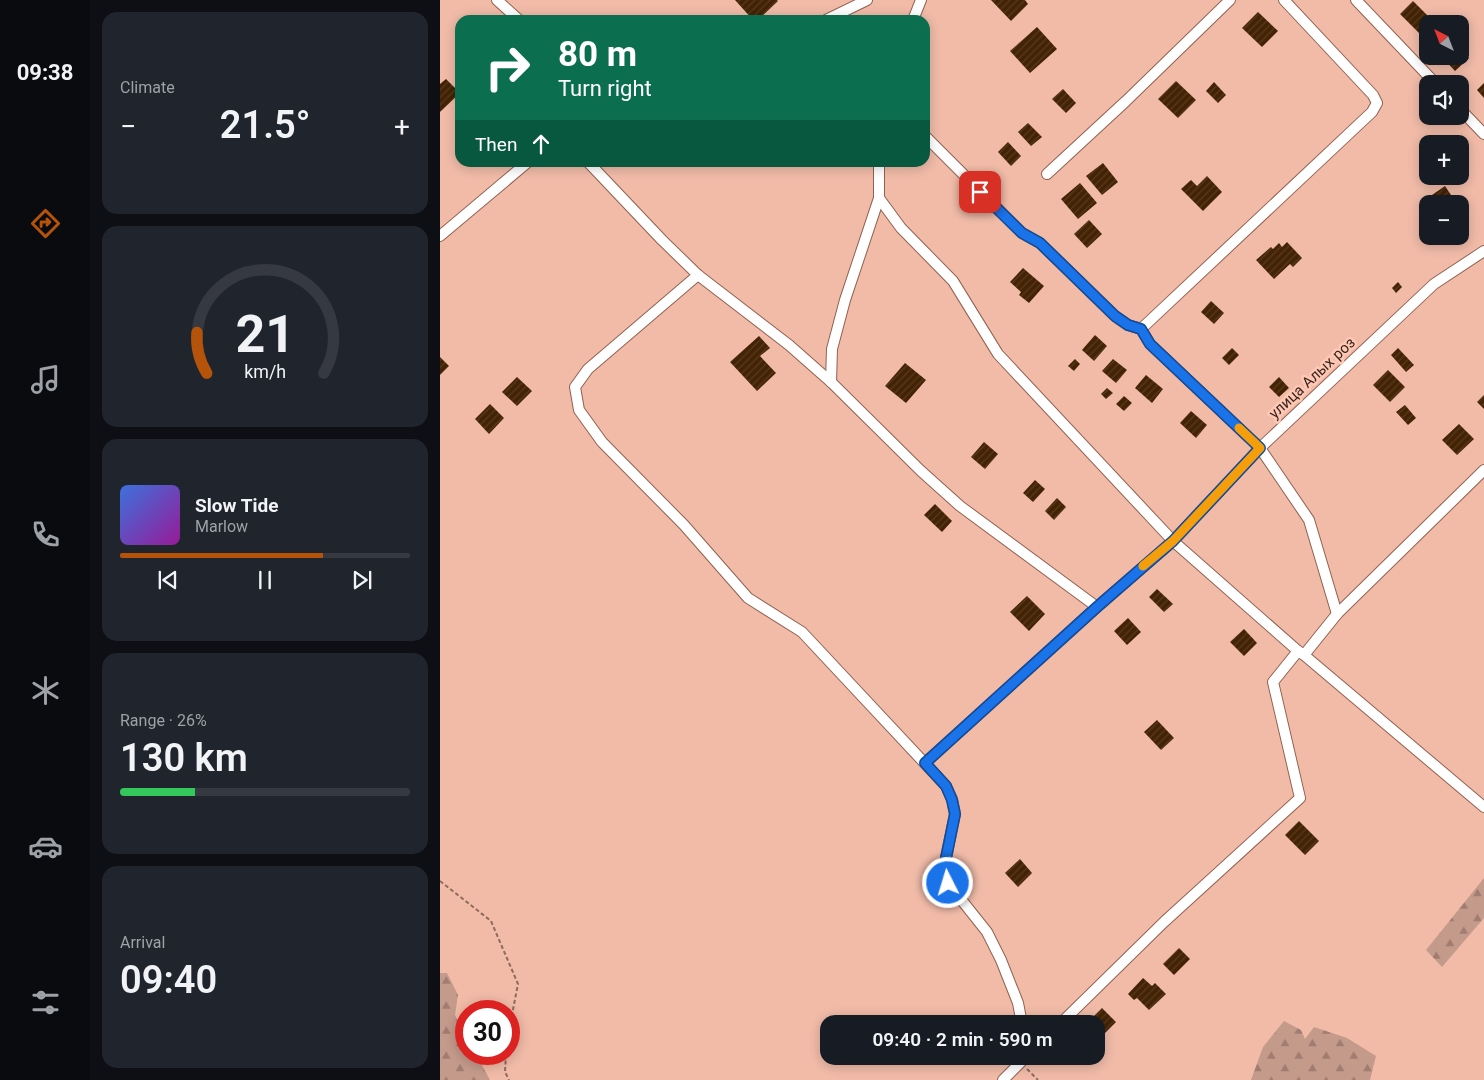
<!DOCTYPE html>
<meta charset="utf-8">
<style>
:root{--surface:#171b24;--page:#20242c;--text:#f1f3f6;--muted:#9ea1a6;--line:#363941;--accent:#b45309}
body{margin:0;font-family:Roboto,sans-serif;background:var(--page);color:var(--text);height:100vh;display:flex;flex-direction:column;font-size:19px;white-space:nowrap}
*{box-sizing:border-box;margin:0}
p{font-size:16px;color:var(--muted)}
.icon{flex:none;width:28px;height:28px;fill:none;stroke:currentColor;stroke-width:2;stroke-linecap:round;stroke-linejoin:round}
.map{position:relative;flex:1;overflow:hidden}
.sheet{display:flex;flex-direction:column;gap:12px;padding:12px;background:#0d0f14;width:350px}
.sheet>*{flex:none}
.top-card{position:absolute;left:15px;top:15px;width:475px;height:152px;border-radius:15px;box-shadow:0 2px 12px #0003;background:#0b6e4f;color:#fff;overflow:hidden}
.needle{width:32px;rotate:318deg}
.tools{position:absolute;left:979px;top:15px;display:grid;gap:10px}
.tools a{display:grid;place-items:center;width:50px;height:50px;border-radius:10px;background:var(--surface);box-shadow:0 2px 12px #0003;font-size:25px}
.speed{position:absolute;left:15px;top:1000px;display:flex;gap:10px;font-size:25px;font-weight:700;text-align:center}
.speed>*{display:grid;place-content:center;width:65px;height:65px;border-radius:50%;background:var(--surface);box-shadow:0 2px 12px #0003;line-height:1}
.speed .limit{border:8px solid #d22;background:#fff;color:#111}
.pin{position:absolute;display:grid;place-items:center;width:42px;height:42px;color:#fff;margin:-21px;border-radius:10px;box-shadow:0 2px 8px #0006}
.me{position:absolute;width:55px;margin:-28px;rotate:355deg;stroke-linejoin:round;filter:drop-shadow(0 0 4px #0008)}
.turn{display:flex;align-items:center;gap:18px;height:105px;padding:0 20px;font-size:22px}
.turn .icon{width:65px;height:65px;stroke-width:2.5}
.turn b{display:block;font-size:35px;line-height:42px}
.then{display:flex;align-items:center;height:48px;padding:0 20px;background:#0003;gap:10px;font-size:19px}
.big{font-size:38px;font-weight:600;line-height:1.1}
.sheet .widget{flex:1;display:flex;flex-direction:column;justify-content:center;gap:8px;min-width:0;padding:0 18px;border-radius:15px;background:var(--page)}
.sheet .dial{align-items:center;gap:0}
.dial svg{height:130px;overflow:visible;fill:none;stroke:var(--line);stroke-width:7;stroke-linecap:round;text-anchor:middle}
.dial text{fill:var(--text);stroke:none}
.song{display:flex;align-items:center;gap:15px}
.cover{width:60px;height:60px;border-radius:8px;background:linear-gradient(135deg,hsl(220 70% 55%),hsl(300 70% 35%))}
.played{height:5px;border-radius:2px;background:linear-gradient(90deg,var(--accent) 70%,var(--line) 70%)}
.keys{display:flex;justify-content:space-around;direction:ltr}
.heat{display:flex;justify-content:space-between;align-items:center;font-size:28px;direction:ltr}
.charge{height:8px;border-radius:4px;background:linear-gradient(90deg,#34c759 26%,var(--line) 0)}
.trip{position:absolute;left:380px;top:1015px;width:285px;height:50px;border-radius:15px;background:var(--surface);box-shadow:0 2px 12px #0003;font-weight:600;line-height:50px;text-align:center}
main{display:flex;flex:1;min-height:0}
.dock{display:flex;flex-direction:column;width:90px;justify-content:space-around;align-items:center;background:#090b0e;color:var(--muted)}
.dock .icon{width:35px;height:35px}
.dock .current{color:var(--accent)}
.dock b{font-size:22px;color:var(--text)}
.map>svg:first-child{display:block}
</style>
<main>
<nav class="dock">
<b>09:38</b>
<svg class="icon current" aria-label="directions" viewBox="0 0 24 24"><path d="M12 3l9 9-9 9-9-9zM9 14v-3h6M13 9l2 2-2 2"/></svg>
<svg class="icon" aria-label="music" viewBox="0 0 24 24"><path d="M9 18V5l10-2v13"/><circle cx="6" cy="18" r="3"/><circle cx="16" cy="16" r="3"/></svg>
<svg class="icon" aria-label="phone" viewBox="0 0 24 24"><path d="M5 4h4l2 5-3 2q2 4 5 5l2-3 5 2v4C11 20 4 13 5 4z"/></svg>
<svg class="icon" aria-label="climate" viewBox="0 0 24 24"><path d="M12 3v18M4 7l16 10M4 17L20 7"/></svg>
<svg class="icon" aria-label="car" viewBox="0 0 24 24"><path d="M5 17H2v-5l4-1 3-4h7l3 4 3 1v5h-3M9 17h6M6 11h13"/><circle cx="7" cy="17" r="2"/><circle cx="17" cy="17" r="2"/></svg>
<svg class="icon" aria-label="filters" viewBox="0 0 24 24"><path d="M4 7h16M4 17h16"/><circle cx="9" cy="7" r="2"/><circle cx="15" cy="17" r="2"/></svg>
</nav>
<section class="sheet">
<div class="widget"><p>Climate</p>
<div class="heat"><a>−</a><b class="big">21.5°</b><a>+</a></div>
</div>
<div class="widget dial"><svg viewBox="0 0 100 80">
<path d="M14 69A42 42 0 1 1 86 69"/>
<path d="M14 69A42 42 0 0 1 8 44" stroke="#b45309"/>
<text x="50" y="56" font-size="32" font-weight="700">21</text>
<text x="50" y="72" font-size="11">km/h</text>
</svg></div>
<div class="widget">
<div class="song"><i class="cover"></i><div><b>Slow Tide</b><p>Marlow</p></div></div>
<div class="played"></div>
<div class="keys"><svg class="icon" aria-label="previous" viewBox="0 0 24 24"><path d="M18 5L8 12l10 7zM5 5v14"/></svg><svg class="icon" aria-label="pause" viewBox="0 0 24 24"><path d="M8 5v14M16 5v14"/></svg><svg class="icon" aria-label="next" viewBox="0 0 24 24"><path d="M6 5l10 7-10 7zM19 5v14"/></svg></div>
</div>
<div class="widget"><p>Range · 26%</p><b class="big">130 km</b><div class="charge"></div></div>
<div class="widget"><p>Arrival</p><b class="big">09:40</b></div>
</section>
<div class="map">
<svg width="1044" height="1080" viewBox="0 0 1044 1080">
<defs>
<pattern id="forest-firs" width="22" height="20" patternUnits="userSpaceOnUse" patternTransform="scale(1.25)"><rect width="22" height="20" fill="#c49a8b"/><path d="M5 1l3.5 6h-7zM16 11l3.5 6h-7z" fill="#a07d71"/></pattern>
<pattern id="building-hatch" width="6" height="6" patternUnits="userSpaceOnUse" patternTransform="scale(1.25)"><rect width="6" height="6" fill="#432303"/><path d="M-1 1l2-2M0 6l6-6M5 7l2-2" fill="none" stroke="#563a1f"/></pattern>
</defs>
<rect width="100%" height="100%" fill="#f1bba8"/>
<g fill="url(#forest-firs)">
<polygon points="1044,878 1044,918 1002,967 986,950"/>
<polygon points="0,973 7,973 18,995 15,1015 26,1036 26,1054 36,1054 50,1080 0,1080"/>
<polygon points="844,1021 861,1030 865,1039 874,1027 907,1038 936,1056 930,1080 811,1080 823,1047"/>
</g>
<g fill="url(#building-hatch)">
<polygon points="295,0 337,0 338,1 318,20 313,20"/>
<polygon points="551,0 585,0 588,4 571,21"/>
<polygon points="973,1 993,21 990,24 988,24 988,26 980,34 960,14"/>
<polygon points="818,12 838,31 822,47 802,28"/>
<polygon points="597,27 617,49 590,73 570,51"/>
<polygon points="1020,49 1029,58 1015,71 1001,56 1020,56"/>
<polygon points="6,79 20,93 0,112 0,84"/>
<polygon points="736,81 756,100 738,118 718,99"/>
<polygon points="774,82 786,95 778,103 766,91"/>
<polygon points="1044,83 1044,98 1037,90"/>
<polygon points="623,89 636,103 626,113 612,99"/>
<polygon points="588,123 602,137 591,146 578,132"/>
<polygon points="568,142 581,156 571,166 558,152"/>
<polygon points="663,163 678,182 662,195 646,176"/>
<polygon points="767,176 782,192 763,211 741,189 751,180 757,186"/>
<polygon points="640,183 657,203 638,219 621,199"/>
<polygon points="1005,186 1011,195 999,204 992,195"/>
<polygon points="649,220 662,234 647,248 634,234"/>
<polygon points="847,242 862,258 853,267 850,264 834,279 816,260 831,247 833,249 839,243 842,247"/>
<polygon points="583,268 604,286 589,303 579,295 581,292 570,282"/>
<polygon points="958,282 962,287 956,293 952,288"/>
<polygon points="771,301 784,313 774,324 761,312"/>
<polygon points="655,335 667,346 654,361 642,350"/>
<polygon points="319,336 330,348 320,356 336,373 317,391 290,362"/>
<polygon points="792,348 799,355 789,365 782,358"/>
<polygon points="958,348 974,365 966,372 951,355"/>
<polygon points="0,357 9,366 0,375"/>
<polygon points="635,359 640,364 634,371 628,366"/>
<polygon points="673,359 687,370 676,383 662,371"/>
<polygon points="465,363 486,380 466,403 445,386"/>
<polygon points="948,370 965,387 950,402 933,385"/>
<polygon points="706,375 723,389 712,403 695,388"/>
<polygon points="77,377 92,391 77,406 62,392"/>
<polygon points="839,377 849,388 839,397 829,387"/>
<polygon points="667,388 673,393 666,399 661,394"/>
<polygon points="1044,395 1044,409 1037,402"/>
<polygon points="684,396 692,403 684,411 676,404"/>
<polygon points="50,404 64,418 49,434 35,419"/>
<polygon points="965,405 976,418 968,425 956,412"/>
<polygon points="751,411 767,425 756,438 740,423"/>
<polygon points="1019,424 1034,439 1017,455 1002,440"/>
<polygon points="544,442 558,454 545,469 531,457"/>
<polygon points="595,480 605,489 593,502 583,493"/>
<polygon points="617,498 626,507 614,520 605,511"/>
<polygon points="495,504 512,521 502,532 484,515"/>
<polygon points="717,589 733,604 724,612 709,597"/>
<polygon points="587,596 605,614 589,631 570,612"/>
<polygon points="688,618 701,632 687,645 674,631"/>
<polygon points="804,629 817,643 804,656 790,642"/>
<polygon points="717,720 734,738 721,750 704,732"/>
<polygon points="859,821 879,841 865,855 845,835"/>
<polygon points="580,859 592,873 578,887 565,873"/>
<polygon points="739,948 750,959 734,975 723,964"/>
<polygon points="703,978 712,986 715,983 726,994 709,1010 697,998 694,1000 688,994"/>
<polygon points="662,1008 676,1022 663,1035 656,1028 656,1024 652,1024 649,1021"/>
</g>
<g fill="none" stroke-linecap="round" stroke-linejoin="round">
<g stroke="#916150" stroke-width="12">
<g id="street">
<polyline points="57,0 79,20"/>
<polyline points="916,0 996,84"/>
<polyline points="386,20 427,0"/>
<polyline points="473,20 481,0"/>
<polyline points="1020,109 1044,134"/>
<polyline points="485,136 582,233 600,243 675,316 688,325 701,329 710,344 820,448 869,520 897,614"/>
<polyline points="148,162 222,240 258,275 349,345 391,382 481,471 520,506 657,607"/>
<polyline points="439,162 439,198 461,228 513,281 558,354 733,541 858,651 864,655 897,614 1044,470"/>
<polyline points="607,174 686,101 790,0"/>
<polyline points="0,236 88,162"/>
<polyline points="258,275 148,369 135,387 139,410 162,442 244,525 308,598 362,632 506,786 512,799 515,814 504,867 508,883 547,932 561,960 578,1003 582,1024"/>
<polyline points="701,329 932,112 937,103 933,95 844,0"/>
<polyline points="391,382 392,349 405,300 439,198"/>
<polyline points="864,655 1044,807"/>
<polyline points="485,763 657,607 733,541 820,448 994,284 1044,251"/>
<polyline points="620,1024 724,922 860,798 833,682 858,651"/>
<polyline points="563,1080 587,1056"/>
</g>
</g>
<g stroke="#8e6b5d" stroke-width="2" stroke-dasharray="4 2.5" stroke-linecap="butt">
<polyline points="0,881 51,921 78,984 69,1030"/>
<polyline points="66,1054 65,1072 69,1080"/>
<polyline points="587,1069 598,1080"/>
</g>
<use href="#street" stroke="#fff" stroke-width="10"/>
</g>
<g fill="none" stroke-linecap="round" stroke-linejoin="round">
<g stroke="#114b97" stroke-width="12">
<polyline id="route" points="508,883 504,868 515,814 512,800 506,786 485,763 657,607 733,541 820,448 710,344 701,329 688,325 675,316 600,243 582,233 540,192"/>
</g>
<use href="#route" stroke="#1a73e8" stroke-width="9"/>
<polyline stroke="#f59e0b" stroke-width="9" points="703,566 733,541 820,448 799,428"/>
</g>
<g text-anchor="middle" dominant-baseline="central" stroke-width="5" stroke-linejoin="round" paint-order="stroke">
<g font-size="15" fill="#39251d" stroke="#fec8b5">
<text transform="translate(872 378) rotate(-43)">улица Алых роз</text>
</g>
</g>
</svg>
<div class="tools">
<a><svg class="needle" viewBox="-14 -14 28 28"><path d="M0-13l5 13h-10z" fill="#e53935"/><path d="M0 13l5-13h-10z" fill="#9ea1a6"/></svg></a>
<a><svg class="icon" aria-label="sound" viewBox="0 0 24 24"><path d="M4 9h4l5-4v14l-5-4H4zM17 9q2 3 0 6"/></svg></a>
<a>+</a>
<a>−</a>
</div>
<div class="speed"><div class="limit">30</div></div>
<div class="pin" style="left:540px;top:192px;background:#d93025"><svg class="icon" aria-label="arrive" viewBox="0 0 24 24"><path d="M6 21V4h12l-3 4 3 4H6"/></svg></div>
<svg class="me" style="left:508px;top:883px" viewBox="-20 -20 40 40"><circle r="17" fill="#1a73e8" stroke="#fff" stroke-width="3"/><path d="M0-11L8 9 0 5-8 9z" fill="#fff"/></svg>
<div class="trip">09:40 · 2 min · 590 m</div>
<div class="top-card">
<div class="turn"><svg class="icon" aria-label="right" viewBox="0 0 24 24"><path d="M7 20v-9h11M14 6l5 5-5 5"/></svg><div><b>80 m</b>Turn right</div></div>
<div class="then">Then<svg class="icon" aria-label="ahead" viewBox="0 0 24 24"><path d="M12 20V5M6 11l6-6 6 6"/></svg></div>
</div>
</div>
</main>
